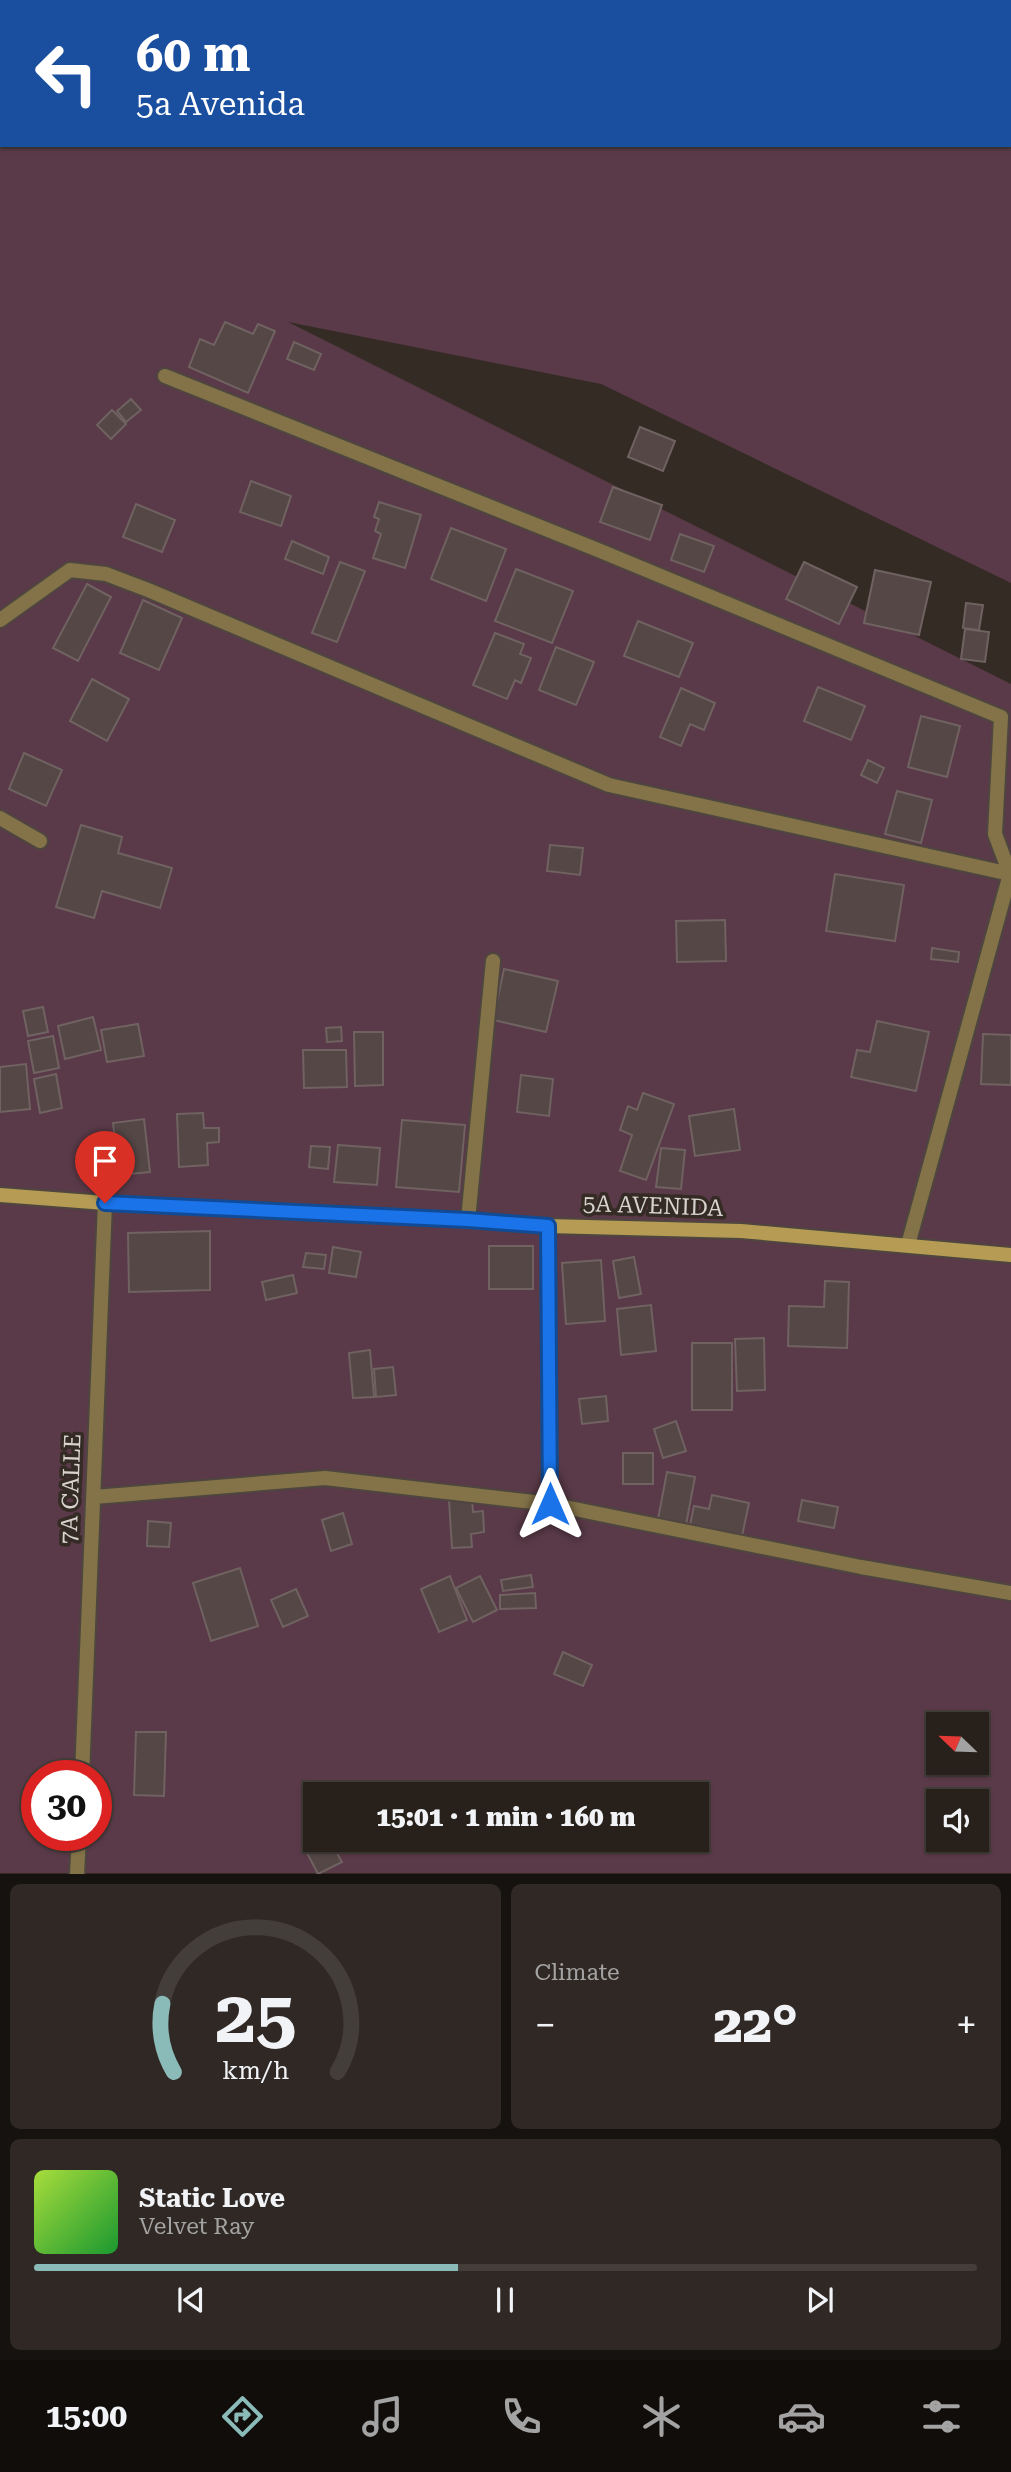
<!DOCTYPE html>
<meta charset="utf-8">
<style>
:root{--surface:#27201b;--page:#2f2824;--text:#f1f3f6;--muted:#a4a3a3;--line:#433e3a;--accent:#8bbbb9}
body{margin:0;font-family:"Roboto Serif",serif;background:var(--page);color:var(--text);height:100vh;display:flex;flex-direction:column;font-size:26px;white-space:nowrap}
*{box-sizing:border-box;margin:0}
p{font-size:23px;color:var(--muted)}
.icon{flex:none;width:38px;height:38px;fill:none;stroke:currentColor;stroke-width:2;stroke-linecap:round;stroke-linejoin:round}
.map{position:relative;height:1874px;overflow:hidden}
.drawer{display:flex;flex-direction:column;gap:10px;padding:10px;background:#15120f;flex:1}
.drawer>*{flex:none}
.hud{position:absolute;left:0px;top:0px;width:1012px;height:147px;box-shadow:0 2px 5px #0004,0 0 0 2px var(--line);background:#1a4fa0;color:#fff;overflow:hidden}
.needle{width:46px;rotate:293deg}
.fabs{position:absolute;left:926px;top:1712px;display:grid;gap:14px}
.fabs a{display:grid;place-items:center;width:63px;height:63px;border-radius:0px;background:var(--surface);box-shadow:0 2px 5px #0004,0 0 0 2px var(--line);font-size:35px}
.speed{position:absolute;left:21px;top:1760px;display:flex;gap:14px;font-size:35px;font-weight:700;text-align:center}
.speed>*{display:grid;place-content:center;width:91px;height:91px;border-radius:50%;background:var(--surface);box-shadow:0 2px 5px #0004,0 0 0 2px var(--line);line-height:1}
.speed .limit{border:10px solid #d22;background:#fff;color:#111}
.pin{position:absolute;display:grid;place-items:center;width:60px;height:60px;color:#fff;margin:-72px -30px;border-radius:50% 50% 50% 0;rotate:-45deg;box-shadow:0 0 7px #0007}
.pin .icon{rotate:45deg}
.me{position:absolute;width:77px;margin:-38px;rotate:0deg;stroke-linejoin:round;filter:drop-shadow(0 0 5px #0008)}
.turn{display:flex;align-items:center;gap:24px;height:147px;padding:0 21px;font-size:32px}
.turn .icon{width:91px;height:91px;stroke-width:2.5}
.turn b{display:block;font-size:49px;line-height:60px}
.big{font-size:52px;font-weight:800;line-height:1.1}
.drawer .tile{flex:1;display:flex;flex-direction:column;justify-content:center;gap:10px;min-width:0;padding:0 24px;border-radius:10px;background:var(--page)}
.drawer .dial{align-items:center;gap:0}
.dial svg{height:182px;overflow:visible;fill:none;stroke:var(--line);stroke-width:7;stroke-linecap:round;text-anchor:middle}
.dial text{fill:var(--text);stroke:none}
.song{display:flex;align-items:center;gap:21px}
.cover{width:84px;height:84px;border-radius:10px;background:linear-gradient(135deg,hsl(80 70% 55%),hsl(130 70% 35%))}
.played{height:7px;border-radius:4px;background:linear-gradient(90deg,var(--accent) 45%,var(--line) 45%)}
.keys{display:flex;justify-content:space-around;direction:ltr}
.heat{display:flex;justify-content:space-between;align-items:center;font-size:38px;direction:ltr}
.drawer .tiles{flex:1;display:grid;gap:10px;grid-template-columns:1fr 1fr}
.tile:last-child{grid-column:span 2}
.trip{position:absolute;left:303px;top:1782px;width:406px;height:70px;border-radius:0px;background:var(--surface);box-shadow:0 2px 5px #0004,0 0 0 2px var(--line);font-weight:800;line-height:70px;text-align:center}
.tab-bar{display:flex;height:112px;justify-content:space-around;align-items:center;background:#100d0b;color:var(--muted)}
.tab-bar .icon{width:49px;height:49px}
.tab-bar .selected{color:var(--accent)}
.tab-bar b{font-size:32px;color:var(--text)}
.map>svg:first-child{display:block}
</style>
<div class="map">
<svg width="1011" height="1874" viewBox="0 0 1011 1874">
<rect width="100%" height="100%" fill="#342b24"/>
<path fill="#5a3a48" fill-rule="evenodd" d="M0 0H1011V583L601 384 288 322 1011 684V1873H0ZM2 2H1010V145H2ZM938 1724H976V1762H938ZM37 1776H96V1836H37ZM315 1794H696V1839H315ZM938 1801H976V1839H938Z"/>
<g fill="#544746" stroke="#6f6261" stroke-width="2">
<polygon points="225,322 253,334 258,324 275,331 248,393 189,367 200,339 214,345"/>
<polygon points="294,342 321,354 314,370 287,359"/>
<polygon points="131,399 141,410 126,422 117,411"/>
<polygon points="112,410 126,424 111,439 97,425"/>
<polygon points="640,427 675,441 663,471 628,457"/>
<polygon points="251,481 291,496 281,526 240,512"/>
<polygon points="613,487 662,505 650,540 600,522"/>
<polygon points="379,502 421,515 405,568 373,558 381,534 375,531 379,519 374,517"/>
<polygon points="136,504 175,520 162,552 123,537"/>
<polygon points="451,528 506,549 486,601 431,579"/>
<polygon points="680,534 714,546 704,572 671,560"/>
<polygon points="292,541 329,557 323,574 285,559"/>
<polygon points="340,562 365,571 337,642 312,633"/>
<polygon points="804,562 857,587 839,624 786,599"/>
<polygon points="516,569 573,591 552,643 495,621"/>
<polygon points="875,570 931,582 919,635 864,623"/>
<polygon points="87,584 111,597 78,661 53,648"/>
<polygon points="143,600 182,618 159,670 120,653"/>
<polygon points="966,603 983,605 979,630 963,628"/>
<polygon points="638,621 693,643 679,677 624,656"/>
<polygon points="965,629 989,632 985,662 961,659"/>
<polygon points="495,633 524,644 520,654 531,658 521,683 515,680 507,699 473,685"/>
<polygon points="556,647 594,662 576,705 539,690"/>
<polygon points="92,679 129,699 107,741 70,721"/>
<polygon points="818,687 865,706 851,740 804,721"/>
<polygon points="681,688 715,703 704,730 690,724 681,746 660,737"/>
<polygon points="921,716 960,726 947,777 908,767"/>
<polygon points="24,753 62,770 46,806 9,789"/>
<polygon points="868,760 884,768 877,783 861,775"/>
<polygon points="897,791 932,800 921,843 885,834"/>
<polygon points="81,825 122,837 118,853 172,868 160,908 102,891 94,918 56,907"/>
<polygon points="550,845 583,848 580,875 547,871"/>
<polygon points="835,874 904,885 895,941 826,931"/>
<polygon points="725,920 726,961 677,962 676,921"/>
<polygon points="932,948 959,952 958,962 931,959"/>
<polygon points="504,969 558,981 546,1032 493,1020"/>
<polygon points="43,1007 48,1032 28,1036 23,1011"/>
<polygon points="93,1017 101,1050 65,1059 58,1026"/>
<polygon points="877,1021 929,1032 916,1091 851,1077 857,1050 870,1052"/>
<polygon points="138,1024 144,1056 107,1062 101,1030"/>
<polygon points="341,1027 342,1041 327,1042 326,1028"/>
<polygon points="354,1032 383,1032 383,1085 355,1086"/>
<polygon points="983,1034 1011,1035 1011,1085 981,1084"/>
<polygon points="53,1036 59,1068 34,1073 28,1041"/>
<polygon points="303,1050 346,1050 347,1087 304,1088"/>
<polygon points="26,1064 30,1109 0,1112 0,1067"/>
<polygon points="56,1074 62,1108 40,1113 34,1079"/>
<polygon points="521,1075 553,1079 549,1116 517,1112"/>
<polygon points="643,1093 674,1104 646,1180 620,1171 632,1135 620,1130 628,1106 637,1110"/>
<polygon points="734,1109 740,1150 695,1156 689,1116"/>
<polygon points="203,1113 204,1128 219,1128 219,1142 207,1143 208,1165 179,1167 177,1114"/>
<polygon points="144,1119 150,1172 119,1175 113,1123"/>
<polygon points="402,1120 465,1125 459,1192 396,1187"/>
<polygon points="338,1145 380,1148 377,1185 334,1182"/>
<polygon points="311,1146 330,1147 328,1169 309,1167"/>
<polygon points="661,1148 685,1150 681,1189 656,1187"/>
<polygon points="210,1231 210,1290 129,1292 128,1233"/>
<rect x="489" y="1246" width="44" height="43"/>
<polygon points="333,1247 361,1252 356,1277 329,1273"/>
<polygon points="306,1253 326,1255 324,1269 303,1267"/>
<polygon points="634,1257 641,1294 619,1298 613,1261"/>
<polygon points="601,1260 605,1321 566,1324 562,1263"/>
<polygon points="293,1275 297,1293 266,1300 262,1282"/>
<polygon points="825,1281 849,1282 847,1348 788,1346 789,1306 824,1307"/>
<polygon points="651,1305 656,1351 621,1355 617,1309"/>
<polygon points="764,1338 765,1390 737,1391 735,1339"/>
<rect x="692" y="1343" width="40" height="67"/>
<polygon points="370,1350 374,1397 353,1398 349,1353"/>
<polygon points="393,1367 396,1395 376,1397 374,1369"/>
<polygon points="606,1396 608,1421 582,1424 579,1399"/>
<polygon points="676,1421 686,1451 663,1458 654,1429"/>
<rect x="623" y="1453" width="30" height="31"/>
<polygon points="667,1472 695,1477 686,1525 658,1519"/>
<polygon points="712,1495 749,1503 742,1536 690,1525 694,1506 709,1509"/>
<polygon points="472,1499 473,1512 483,1511 484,1532 471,1534 472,1547 452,1548 449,1500"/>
<polygon points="802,1500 838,1507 834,1528 798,1521"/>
<polygon points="343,1513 352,1544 331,1551 322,1520"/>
<polygon points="148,1521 171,1523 169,1547 147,1546"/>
<polygon points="240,1568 258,1626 211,1641 193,1583"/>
<polygon points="531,1575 533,1587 503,1591 501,1580"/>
<polygon points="450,1576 467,1620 439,1632 421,1589"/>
<polygon points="480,1576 497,1610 473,1622 456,1588"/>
<polygon points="296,1589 308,1616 283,1627 271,1600"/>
<polygon points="535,1593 536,1608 500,1609 500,1595"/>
<polygon points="563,1652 592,1665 583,1686 554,1674"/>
<polygon points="136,1732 166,1732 164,1796 134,1795"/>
<polygon points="327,1839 329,1839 342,1862 318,1874 306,1851"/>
<polygon points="335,1839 368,1839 340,1851"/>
</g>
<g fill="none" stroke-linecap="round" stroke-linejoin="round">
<g stroke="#4e463f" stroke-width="18">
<g id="lane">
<polyline points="0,818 40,841"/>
<polyline points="468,1220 493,961"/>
</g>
</g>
<g stroke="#4e463f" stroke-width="18">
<g id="street">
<polyline points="165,376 598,550 1001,717 995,834 1010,874 908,1245"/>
<polyline points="0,620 70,570 106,574 148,590 609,785 1010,874"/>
<polyline points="548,1226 550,1504"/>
<polyline points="94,1497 325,1478 550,1504 861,1567 1011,1593"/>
<polyline points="82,1776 105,1203"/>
<polyline points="77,1874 79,1836"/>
</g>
</g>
<g stroke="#4e463f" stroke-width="18">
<polyline id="secondary" points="0,1195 105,1203 468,1220 548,1226 741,1231 1011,1255"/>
</g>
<use href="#lane" stroke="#847349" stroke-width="14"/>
<use href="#street" stroke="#847349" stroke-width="14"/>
<use href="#secondary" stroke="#b59b54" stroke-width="14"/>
</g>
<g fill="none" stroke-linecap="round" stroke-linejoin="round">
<g stroke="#114b97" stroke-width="18">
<polyline id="route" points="105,1203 468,1220 548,1226 550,1504"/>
</g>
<use href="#route" stroke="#1a73e8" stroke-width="12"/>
</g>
<g text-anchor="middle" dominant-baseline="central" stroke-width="7" stroke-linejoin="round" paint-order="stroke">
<g font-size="23" fill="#d9d3cf" stroke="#342b24">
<text transform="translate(653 1206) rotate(2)">5A AVENIDA</text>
<text transform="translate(71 1489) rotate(-88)">7A CALLE</text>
</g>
</g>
</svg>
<div class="fabs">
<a><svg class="needle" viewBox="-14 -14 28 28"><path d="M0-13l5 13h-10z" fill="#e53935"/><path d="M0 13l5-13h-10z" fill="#a4a3a3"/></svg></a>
<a><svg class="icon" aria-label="sound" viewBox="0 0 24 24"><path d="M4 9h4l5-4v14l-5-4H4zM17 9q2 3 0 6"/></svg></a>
</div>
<div class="speed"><div class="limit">30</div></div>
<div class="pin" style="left:105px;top:1203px;background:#d93025"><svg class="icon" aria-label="arrive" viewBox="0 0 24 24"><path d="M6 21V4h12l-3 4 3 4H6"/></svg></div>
<svg class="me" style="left:550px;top:1504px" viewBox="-20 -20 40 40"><path d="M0-17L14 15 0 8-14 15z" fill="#1a73e8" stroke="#fff" stroke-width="4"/></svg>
<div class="trip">15:01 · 1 min · 160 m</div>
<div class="hud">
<div class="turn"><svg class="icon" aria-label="left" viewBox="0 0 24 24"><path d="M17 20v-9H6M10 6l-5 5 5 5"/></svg><div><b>60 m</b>5a Avenida</div></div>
</div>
</div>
<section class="drawer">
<div class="tiles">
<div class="tile dial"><svg viewBox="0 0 100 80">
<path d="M14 69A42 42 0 1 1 86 69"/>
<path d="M14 69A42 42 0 0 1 9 39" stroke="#8bbbb9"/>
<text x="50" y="56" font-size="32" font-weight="700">25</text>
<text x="50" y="72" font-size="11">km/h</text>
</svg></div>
<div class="tile"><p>Climate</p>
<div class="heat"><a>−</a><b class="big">22°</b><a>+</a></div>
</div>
<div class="tile">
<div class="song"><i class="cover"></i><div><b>Static Love</b><p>Velvet Ray</p></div></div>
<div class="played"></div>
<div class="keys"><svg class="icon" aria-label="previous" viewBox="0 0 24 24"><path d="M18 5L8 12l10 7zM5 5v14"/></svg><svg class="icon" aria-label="pause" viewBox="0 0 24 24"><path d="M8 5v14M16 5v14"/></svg><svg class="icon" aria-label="next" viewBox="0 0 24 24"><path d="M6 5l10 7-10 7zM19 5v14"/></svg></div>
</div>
</div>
</section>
<nav class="tab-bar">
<b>15:00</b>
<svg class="icon selected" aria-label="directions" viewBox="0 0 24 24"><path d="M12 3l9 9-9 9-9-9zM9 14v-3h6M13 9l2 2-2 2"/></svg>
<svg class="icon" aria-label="music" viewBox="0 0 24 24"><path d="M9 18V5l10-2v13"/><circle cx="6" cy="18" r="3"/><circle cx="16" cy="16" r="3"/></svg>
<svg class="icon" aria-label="phone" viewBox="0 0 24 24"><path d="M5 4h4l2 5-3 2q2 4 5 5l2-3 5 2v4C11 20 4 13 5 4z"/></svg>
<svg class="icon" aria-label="climate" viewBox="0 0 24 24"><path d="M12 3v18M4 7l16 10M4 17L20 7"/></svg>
<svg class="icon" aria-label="car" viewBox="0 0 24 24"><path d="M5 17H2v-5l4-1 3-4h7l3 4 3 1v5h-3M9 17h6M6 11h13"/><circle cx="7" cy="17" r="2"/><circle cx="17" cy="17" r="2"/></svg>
<svg class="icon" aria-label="filters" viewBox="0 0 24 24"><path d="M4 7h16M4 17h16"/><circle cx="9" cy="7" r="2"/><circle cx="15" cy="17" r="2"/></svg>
</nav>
